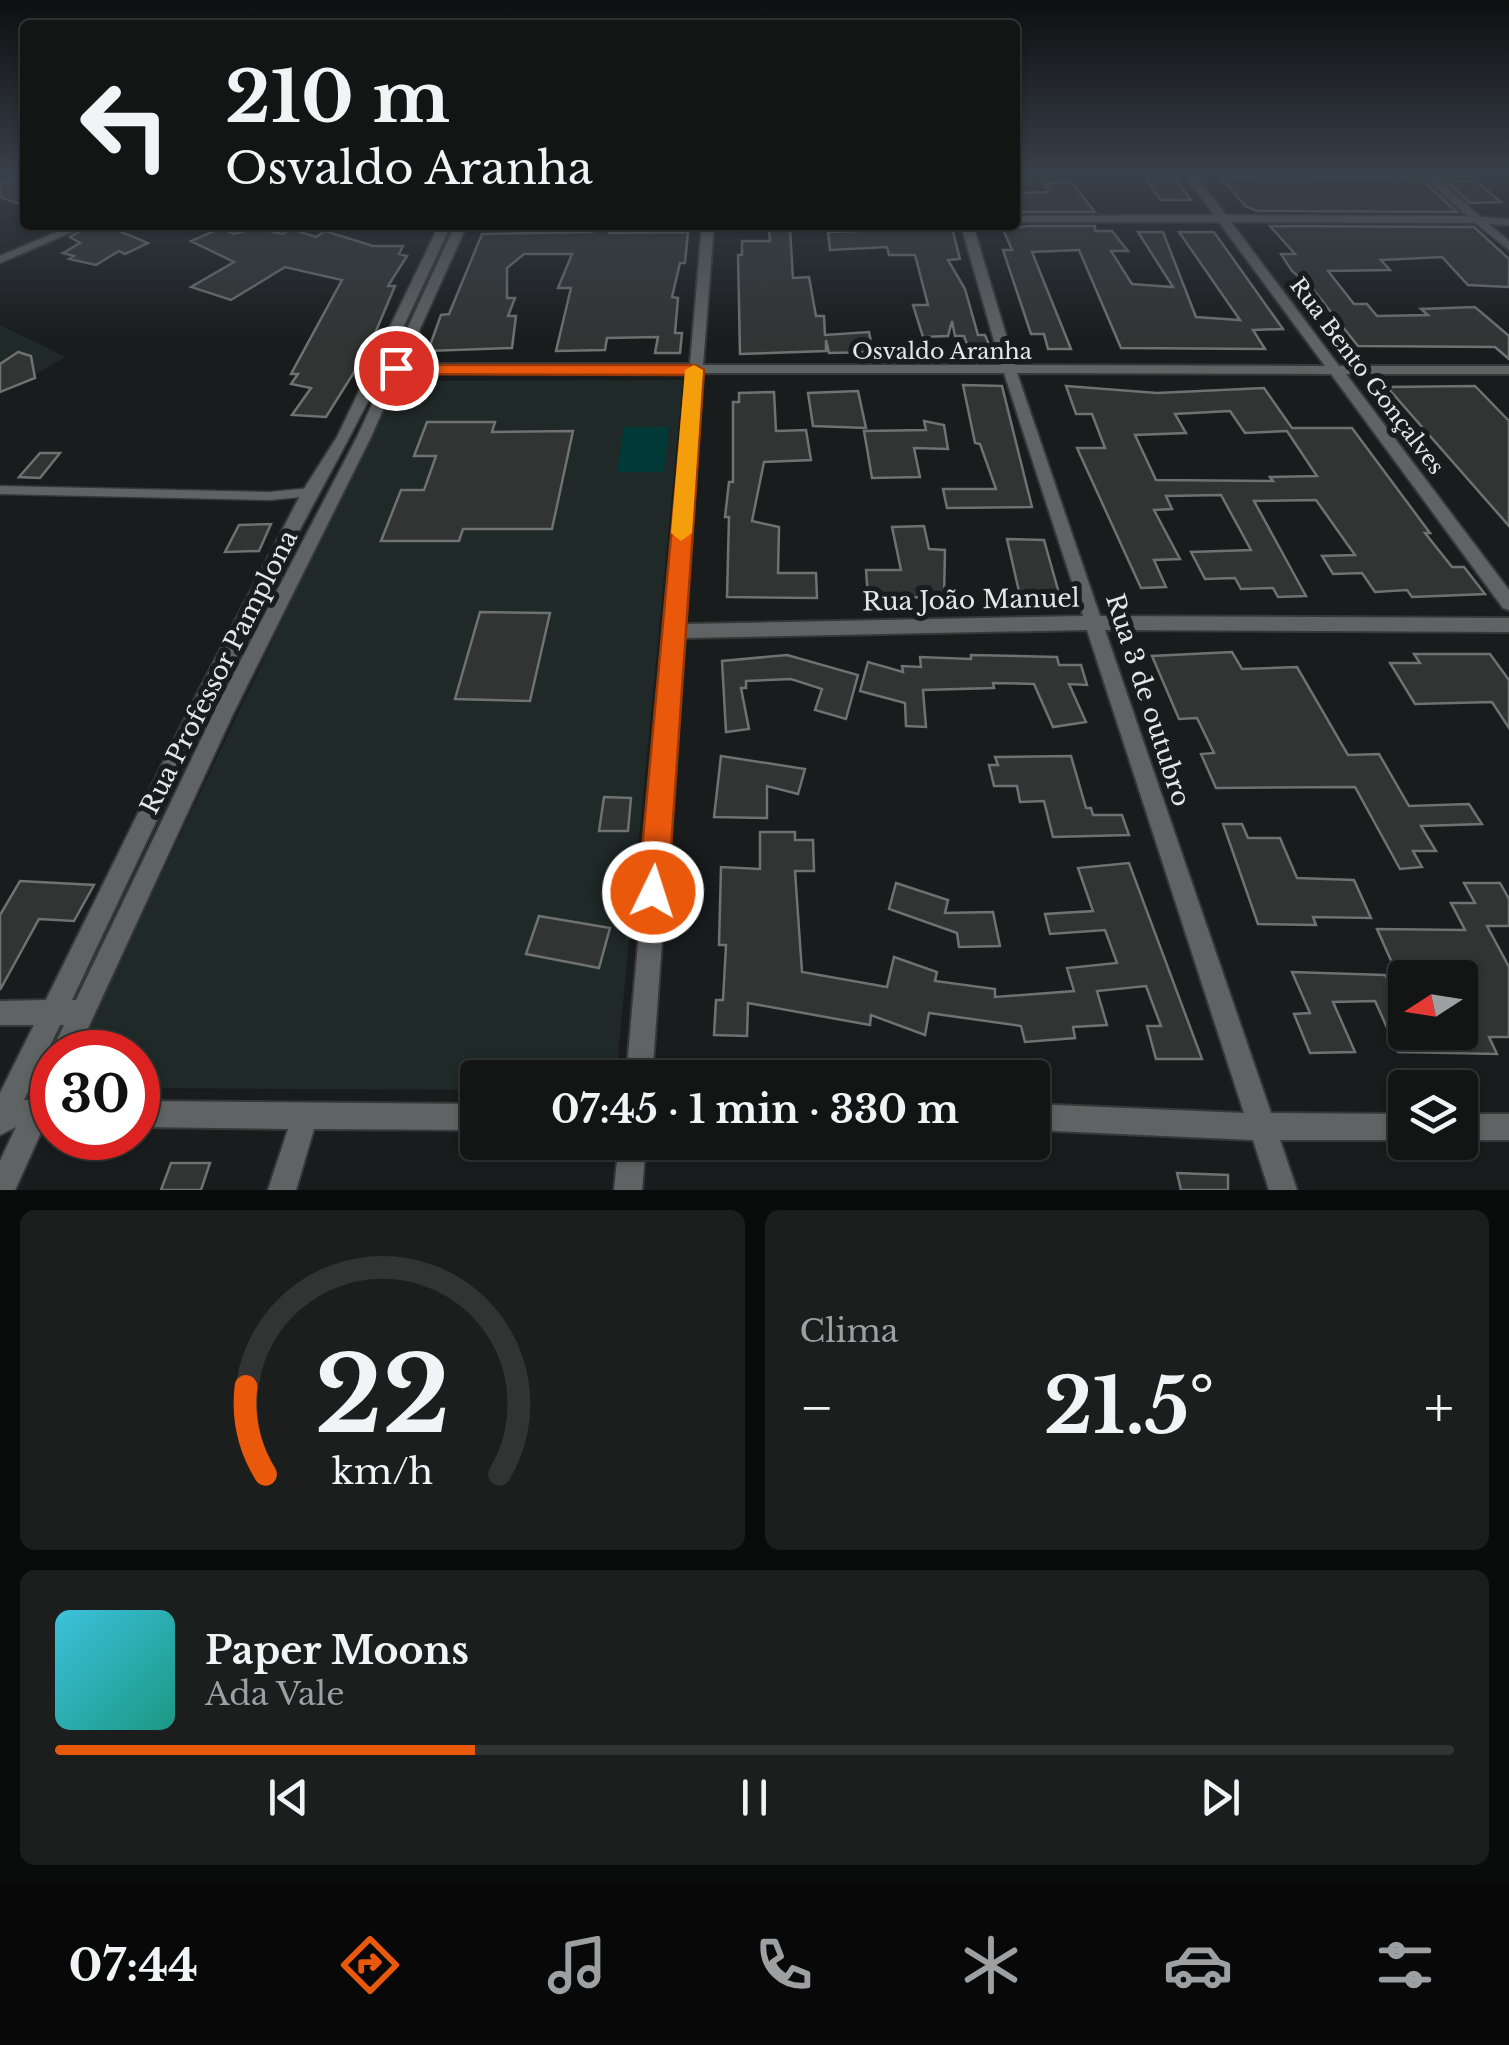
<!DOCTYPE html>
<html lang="pt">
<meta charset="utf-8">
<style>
:root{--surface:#131515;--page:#1c1e1e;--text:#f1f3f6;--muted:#9d9fa0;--line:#323434;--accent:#ea580c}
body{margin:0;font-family:"Libre Baskerville",serif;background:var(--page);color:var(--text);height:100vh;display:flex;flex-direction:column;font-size:38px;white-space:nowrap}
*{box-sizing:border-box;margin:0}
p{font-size:32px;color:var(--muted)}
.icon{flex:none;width:55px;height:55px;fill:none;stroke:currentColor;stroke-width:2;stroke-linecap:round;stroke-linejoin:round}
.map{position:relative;height:1190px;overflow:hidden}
.details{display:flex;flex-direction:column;gap:20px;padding:20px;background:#0a0c0c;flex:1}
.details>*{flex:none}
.guide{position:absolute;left:20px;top:20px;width:1000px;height:210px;border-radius:10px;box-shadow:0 2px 8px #0004,0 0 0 2px var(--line);background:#131515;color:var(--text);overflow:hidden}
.needle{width:65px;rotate:258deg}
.tools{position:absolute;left:1388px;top:960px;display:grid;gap:20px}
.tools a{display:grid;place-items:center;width:90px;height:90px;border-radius:10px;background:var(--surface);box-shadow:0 2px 8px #0004,0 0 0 2px var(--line);font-size:50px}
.speed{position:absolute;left:30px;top:1030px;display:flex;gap:20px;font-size:50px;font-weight:700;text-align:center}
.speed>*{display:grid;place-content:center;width:130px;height:130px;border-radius:50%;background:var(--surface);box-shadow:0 2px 8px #0004,0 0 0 2px var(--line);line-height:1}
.speed .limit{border:15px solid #d22;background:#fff;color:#111}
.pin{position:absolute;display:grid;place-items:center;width:85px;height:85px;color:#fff;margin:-42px;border:5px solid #fff;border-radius:50%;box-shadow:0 2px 10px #0007}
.me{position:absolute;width:110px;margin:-55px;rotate:4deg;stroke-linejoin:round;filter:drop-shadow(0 0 8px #0008)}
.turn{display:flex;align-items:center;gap:35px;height:210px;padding:0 40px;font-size:45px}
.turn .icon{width:130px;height:130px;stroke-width:2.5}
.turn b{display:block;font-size:70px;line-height:85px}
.big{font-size:75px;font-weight:800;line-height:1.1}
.details .card{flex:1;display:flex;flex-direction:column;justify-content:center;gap:15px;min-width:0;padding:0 35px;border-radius:15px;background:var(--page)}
.details .dial{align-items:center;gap:0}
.dial svg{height:260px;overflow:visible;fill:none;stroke:var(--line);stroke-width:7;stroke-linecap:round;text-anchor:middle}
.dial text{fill:var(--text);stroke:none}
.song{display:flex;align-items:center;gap:30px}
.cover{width:120px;height:120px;border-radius:15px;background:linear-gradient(135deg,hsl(190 70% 55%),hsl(170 70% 35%))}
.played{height:10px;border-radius:5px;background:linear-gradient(90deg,var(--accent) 30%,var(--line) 30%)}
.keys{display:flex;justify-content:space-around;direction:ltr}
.heat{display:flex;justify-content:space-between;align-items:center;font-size:55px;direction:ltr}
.details .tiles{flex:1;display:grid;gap:20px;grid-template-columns:1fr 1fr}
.card:last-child{grid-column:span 2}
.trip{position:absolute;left:460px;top:1060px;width:590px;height:100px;border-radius:10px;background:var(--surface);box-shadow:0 2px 8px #0004,0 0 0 2px var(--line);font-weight:800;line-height:100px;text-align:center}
.dock{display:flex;height:160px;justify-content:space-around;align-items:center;background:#080808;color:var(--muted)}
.dock .icon{width:70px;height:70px}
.dock .current{color:var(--accent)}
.dock b{font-size:45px;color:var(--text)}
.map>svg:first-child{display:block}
</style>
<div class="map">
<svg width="1509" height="1190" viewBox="0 0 1509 1190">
<rect width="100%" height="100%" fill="#191c1c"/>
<g fill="#1f2928">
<polygon points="0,325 66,357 0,394"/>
<polygon points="683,380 616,1077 478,1078 477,1090 138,1088 138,1052 77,1052 396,381"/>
</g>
<polygon fill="#003935" points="624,427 669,427 664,472 617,472"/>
<g fill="#313433" stroke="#6e7271" stroke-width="2.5" fill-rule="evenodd">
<polygon points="1264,175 1268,179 1407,175 1423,181 1457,212 1257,211 1245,206 1220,176"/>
<polygon points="1145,178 1174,178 1191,200 1161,200"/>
<polygon points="11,180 25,186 25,206 0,197 0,184"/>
<polygon points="1446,181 1476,181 1501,202 1470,203"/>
<polygon points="1071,182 1095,212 1021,212 1015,200 1015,193 1049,192 1044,183"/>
<polygon points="91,225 105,225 148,243 125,254 119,251 96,265 69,259 74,256 63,253 80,243 70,237"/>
<polygon points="1028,226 1095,226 1095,231 1112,231 1128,251 1111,251 1132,284 1173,287 1138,232 1163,232 1196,317 1240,320 1179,232 1214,232 1283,329 1253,330 1265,349 1121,348 1079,250 1032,252 1071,349 1048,349 1044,334 1031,334 1003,250 1012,250 1003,229"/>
<polygon points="1270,226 1474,227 1509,259 1509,287 1468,285 1442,257 1381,260 1390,270 1328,271 1354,304 1367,304 1377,316 1428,315 1421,309 1475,307 1509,336 1509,359 1495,347 1358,346 1312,288 1292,271 1281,254 1295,254"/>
<polygon points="221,228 234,234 258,228 282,234 292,229 316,237 325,231 373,246 403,246 399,254 407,256 388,286 395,286 368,350 326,417 292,415 311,388 291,384 298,374 291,374 342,280 285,267 231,300 191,287 234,262 191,241"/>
<polygon points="609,228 609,233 688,232 685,263 680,263 672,297 678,298 675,333 682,333 680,353 655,353 658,337 607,338 605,350 556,351 571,288 558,288 572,254 524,254 507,268 507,298 515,298 508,316 516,316 512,348 428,351 441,315 449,314 482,234 590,232"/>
<polygon points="952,228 960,259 948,260 965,289 978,335 985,335 993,354 971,355 964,336 955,336 952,321 948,336 923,337 913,305 928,305 915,255 889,255 887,247 830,250 828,232"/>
<polygon points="769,229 790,229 793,278 809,277 816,316 824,316 825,335 869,332 873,352 829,353 826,340 826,351 740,354 738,255 742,255 742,241 770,241"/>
<polygon points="18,352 31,356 35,378 0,392 0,364"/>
<polygon points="963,385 1002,386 1032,507 947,508 943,489 996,489 980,444 975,443"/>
<path d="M1066 386 1157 393 1264 388 1292 428H1352L1430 533H1425L1452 567H1464L1485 594 1412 597 1407 590 1375 592 1362 573 1333 574 1322 556 1355 555 1316 500 1254 501 1306 596 1278 597 1273 588 1241 589 1235 578 1205 579 1191 552 1251 550 1221 495 1166 496 1172 509 1154 510 1180 559 1154 560 1166 587 1141 588 1077 448H1105L1092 414H1076ZM1230 411 1245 433 1287 431 1317 476 1270 477 1273 481 1156 480 1135 435 1186 433 1175 414Z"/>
<polygon points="1475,386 1509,421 1509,526 1387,387"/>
<polygon points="858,391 866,428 813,426 808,393"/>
<polygon points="774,392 776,431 806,430 811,460 764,462 752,521 779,527 778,573 816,573 817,598 727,597 729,517 725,517 729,482 733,482 733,402 739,402 739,393"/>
<polygon points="924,421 944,425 948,449 914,448 920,477 872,478 864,431 926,430"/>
<polygon points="427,422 495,422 492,432 573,431 552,529 463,529 459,541 381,541 401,490 424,490 436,456 414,456"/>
<polygon points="40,453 60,453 40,478 19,477"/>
<polygon points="271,524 259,551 225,552 239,525"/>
<polygon points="924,526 929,549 945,550 944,597 868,598 866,570 901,570 892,527"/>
<polygon points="1007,539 1044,540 1060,597 1020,596"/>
<polygon points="480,612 550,613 530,701 455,699"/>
<polygon points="1232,652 1242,669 1297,667 1348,755 1379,754 1409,806 1469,804 1482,824 1421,826 1436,851 1413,851 1422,867 1400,869 1355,787 1216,788 1201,754 1214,753 1197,718 1179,719 1152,656"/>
<polygon points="1414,654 1490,654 1509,680 1509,728 1492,702 1415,704 1390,663 1420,663"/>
<polygon points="787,655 858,675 846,719 815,710 822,689 791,679 746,681 746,688 741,688 749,729 726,732 722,661"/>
<polygon points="971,655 1057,657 1059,665 1081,665 1087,685 1069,684 1086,722 1053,727 1034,684 993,683 994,688 923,690 926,727 906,726 905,703 860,691 868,662 903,672 902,666 921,667 920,657 971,659"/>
<polygon points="721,756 805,769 798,794 767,786 767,818 714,817"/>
<polygon points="1071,756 1086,808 1091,808 1093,815 1122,815 1129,835 1053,837 1044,801 1020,802 1017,786 994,786 989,765 998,765 995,757"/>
<polygon points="604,797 631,798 628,831 599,831"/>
<polygon points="1223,824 1242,824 1248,838 1280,838 1297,878 1354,880 1371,918 1313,917 1316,925 1258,924"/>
<polygon points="760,832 795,832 795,840 813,840 814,871 795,871 802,972 887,987 894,957 937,972 935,981 995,989 995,997 1074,991 1067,968 1117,963 1105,930 1050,934 1045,914 1093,911 1078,868 1129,863 1202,1059 1156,1059 1147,1026 1161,1026 1146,986 1097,991 1107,1025 1073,1027 1075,1038 1025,1042 1021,1026 929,1013 925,1035 871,1015 870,1025 748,1003 747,1036 714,1035 716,1000 723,1000 726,945 719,945 721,867 760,869"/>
<polygon points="20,881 94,885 74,921 39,919 0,990 0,915"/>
<polygon points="896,883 948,900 945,913 993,912 1000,946 959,947 957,933 889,909"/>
<polygon points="1464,883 1500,883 1509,899 1509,926 1487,926 1509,967 1509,1037 1489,1037 1497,1054 1398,1052 1375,1001 1333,1002 1355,1052 1310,1053 1294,1014 1310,1013 1292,972 1385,975 1405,1010 1405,1032 1460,1032 1460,974 1397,974 1377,929 1465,930 1451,903 1475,903"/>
<polygon points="539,916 610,928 599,968 526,954"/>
<polygon points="171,1163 210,1163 201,1190 161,1190"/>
<polygon points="1177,1173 1228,1175 1228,1190 1181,1190"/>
</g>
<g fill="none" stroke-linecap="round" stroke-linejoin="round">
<g stroke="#363838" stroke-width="11">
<polyline id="lane" points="0,490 270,496 310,492"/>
</g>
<g stroke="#363838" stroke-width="4">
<g id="street">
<path d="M1185 175H1195L1226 215 1467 216 1422 175H1433L1481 217 1509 219V225L1489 224 1509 241V250L1475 223 1231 222 1339 366H1509V374H1346L1509 590V610L1503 608 1331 374 1017 373 1100 616 1509 618V632L1105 630 1271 1113 1405 1114V1140H1280L1297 1190H1269L1253 1140 1032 1130V1104L1244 1113 1087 630 684 638 652 1078H626L689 373 400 372 371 437 233 714 77 1052H52V1055L51 1052 64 1025H60L24 1100H29L43 1070 52 1066V1126H44L15 1190H0V1161L16 1127 0 1135V1093L34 1025H0V1001L46 1000 191 706 302 492 337 437 439 225H451L386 364H391L455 225H467L404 364H690L702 225H714L703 365H1001L961 225H973L1015 365 1325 366 1219 222H1015V216L1214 215ZM382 372H387L357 437 217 706 76 1000H72C140 855 208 711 280 568 313 502 351 439 382 372ZM703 373H1004L1083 616 685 624Z"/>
<polygon points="73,225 88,225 0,263 0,256"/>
<polygon points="138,1101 478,1104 478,1130 314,1129 296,1190 268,1190 288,1129 138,1127"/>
<rect x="1460" y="1114" width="49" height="26"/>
<polygon points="619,1142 646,1142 642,1190 614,1190"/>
</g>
</g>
<use href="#lane" stroke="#606363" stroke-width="8"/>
<use href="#street" fill="#606363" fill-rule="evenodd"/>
</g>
<linearGradient id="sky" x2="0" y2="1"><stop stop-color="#0e0f0f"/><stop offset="0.51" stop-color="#38404b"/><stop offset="1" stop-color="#38404b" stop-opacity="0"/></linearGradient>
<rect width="1509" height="342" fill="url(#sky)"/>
<polygon fill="#ea580c" stroke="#983908" stroke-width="2.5" points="390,365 695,365 704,370 668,892 663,902 653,906 643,902 638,892 686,375 396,374 387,368"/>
<polygon fill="#f59e0b" points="694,365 703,370 692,533 681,541 671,533 685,370"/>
<g text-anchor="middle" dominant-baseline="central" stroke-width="10" stroke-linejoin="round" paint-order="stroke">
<g font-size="22" fill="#e5e7e6" stroke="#191c1c">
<text x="942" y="351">Osvaldo Aranha</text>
<text transform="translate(1367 376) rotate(53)">Rua Bento Gonçalves</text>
</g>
<g font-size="25" fill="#e5e7e6" stroke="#191c1c">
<text transform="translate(971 600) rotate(-1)">Rua João Manuel</text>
<text transform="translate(219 672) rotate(-63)">Rua Professor Pamplona</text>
<text transform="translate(1148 700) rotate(72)">Rua 3 de outubro</text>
</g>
</g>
</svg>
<div class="tools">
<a><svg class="needle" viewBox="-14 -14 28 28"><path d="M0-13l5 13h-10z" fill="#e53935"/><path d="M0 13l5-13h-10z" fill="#9d9fa0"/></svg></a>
<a><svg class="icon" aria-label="layers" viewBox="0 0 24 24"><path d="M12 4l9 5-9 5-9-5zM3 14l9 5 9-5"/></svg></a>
</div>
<div class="speed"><div class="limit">30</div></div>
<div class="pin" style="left:396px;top:368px;background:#d93025"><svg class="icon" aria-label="arrive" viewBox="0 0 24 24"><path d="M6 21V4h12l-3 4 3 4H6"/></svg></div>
<svg class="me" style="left:653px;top:892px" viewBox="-20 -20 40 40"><circle r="17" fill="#ea580c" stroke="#fff" stroke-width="3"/><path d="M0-11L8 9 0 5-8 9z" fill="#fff"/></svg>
<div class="trip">07:45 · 1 min · 330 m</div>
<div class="guide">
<div class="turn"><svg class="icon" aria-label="left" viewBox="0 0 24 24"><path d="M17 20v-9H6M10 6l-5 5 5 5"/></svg><div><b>210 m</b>Osvaldo Aranha</div></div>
</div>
</div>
<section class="details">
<div class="tiles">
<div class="card dial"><svg viewBox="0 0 100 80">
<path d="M14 69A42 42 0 1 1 86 69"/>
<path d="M14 69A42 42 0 0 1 8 42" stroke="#ea580c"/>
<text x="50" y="56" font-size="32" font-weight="700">22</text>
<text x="50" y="72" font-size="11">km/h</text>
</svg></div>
<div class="card"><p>Clima</p>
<div class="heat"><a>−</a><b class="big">21.5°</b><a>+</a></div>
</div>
<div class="card">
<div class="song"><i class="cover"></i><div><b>Paper Moons</b><p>Ada Vale</p></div></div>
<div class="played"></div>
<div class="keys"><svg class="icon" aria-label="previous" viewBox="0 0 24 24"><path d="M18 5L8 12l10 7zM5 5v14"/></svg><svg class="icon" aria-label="pause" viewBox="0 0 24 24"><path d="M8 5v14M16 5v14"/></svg><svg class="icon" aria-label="next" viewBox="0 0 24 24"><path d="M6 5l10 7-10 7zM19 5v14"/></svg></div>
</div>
</div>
</section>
<nav class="dock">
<b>07:44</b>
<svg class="icon current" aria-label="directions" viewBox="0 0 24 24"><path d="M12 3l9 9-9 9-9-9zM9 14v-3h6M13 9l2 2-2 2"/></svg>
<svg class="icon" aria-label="music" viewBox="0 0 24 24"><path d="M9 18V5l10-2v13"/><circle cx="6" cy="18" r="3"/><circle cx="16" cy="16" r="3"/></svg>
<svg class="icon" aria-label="phone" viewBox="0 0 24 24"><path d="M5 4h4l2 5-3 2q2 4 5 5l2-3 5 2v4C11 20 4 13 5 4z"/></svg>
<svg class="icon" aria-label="climate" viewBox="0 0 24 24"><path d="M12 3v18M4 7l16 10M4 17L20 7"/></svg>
<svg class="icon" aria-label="car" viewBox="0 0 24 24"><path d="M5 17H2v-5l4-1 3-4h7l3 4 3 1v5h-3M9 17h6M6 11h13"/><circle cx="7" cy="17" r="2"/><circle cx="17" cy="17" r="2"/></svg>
<svg class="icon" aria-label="filters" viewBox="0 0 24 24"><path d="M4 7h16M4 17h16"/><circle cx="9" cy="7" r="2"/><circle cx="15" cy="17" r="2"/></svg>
</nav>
